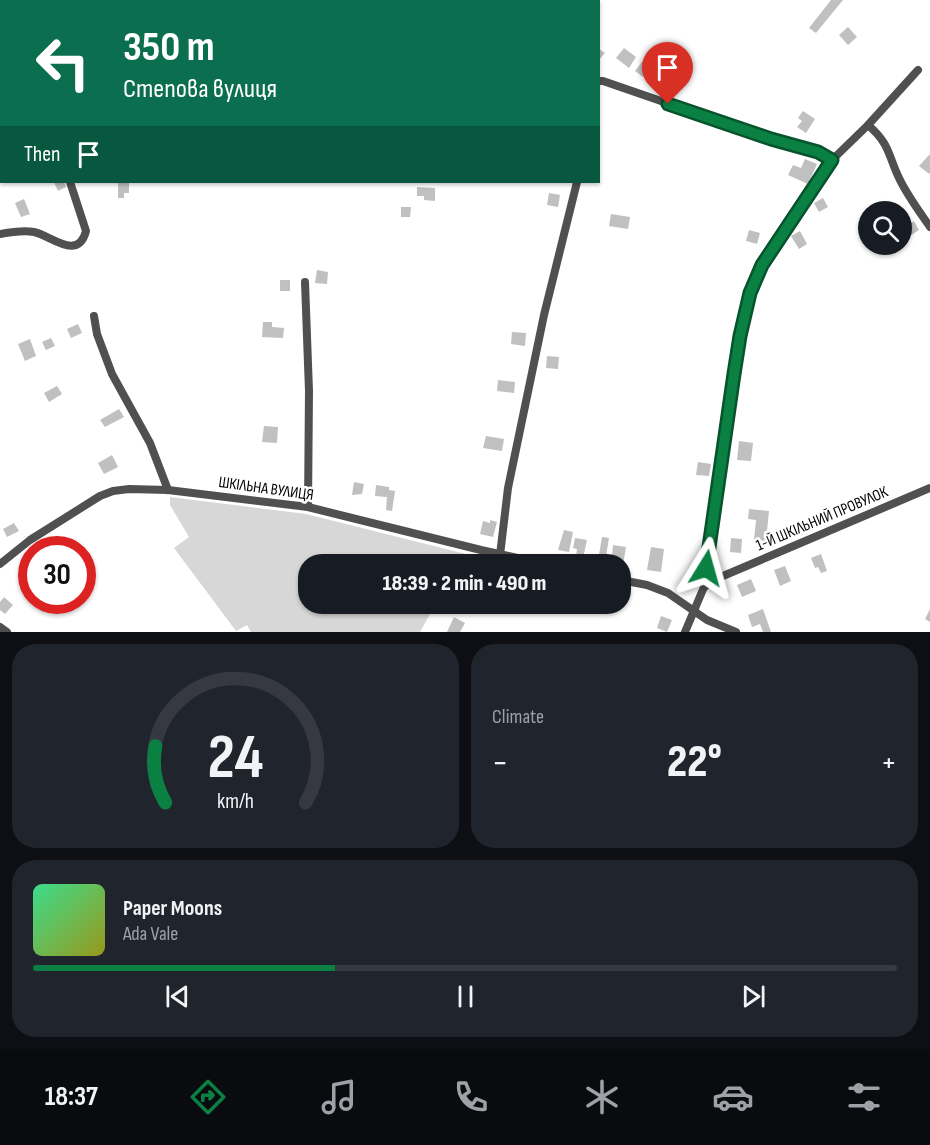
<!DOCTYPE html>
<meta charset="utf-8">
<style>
:root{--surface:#171b24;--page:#20242c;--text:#f1f3f6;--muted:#9ea1a6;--line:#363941;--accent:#0b8043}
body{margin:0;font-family:"Sofia Sans Condensed",sans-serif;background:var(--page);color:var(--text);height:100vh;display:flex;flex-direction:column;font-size:22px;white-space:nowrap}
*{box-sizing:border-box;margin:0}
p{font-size:20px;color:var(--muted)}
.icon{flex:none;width:33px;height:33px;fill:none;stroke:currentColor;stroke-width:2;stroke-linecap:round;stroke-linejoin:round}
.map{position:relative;height:632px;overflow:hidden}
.details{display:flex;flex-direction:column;gap:12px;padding:12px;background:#0d0f14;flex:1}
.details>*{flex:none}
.banner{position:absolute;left:0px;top:0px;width:600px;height:183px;box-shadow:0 2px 4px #0004;background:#0b6e4f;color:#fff;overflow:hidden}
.buttons{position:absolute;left:858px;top:201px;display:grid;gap:12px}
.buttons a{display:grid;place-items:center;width:54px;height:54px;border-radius:50%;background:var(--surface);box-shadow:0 2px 4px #0004;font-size:30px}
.speed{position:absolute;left:18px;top:536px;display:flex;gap:12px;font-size:30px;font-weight:700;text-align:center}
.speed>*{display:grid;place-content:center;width:78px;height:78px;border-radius:50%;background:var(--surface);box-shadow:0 2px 4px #0004;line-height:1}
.speed .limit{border:9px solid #d22;background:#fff;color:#111}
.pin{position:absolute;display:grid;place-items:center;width:51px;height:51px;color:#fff;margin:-62px -26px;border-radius:50% 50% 50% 0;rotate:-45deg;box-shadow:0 0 6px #0007}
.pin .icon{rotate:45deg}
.me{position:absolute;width:66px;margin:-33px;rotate:8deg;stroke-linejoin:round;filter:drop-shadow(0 0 4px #0008)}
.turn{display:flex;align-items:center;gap:21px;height:126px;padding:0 24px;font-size:27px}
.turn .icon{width:78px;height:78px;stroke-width:2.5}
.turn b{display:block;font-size:42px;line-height:51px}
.then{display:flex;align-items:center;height:57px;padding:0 24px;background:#0003;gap:12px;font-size:22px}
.big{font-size:45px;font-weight:800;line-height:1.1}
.details .widget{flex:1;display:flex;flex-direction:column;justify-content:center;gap:9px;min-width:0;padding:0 21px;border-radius:24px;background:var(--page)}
.details .dial{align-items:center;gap:0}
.dial svg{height:156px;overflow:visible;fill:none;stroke:var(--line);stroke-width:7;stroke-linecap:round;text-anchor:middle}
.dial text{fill:var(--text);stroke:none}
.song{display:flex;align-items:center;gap:18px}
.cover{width:72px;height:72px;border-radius:9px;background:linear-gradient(135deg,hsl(150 70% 55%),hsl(60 70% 35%))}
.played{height:6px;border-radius:3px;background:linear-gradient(90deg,var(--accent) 35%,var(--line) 35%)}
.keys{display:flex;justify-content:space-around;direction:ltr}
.heat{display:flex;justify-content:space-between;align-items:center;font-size:33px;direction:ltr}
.details .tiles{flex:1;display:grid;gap:12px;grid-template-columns:1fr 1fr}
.widget:last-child{grid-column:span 2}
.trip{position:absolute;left:298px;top:554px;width:333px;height:60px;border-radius:24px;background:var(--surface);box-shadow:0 2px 4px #0004;font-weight:800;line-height:60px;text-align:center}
.tabs{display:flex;height:96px;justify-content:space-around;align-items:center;background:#090b0e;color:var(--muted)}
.tabs .icon{width:42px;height:42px}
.tabs .current{color:var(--accent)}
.tabs b{font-size:27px;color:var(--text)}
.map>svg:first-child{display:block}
</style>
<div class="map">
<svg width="930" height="632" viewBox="0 0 930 632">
<rect width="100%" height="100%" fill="#fff"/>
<polygon fill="#d7d7d7" points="170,497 306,514 470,555 462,564 309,564 309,603 436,603 420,632 251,632 247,625 236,631 174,548 189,537 170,505"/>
<g fill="#c0c0c0">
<polygon points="831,0 843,0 816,33 809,28"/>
<polygon points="848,27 857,37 848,45 839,35"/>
<polygon points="598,48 605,53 598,61"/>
<polygon points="624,48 636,57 629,68 616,58"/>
<polygon points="645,58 653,64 643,77 635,71"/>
<polygon points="803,111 815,119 806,133 797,127 802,121 798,118"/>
<polygon points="930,154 930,173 929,174 919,166"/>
<polygon points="805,159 817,164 808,184 788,175 793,165 801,168"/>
<polygon points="54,182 64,182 66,187 58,191"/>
<polygon points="118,182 129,182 129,193 124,193 124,198 118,198"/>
<polygon points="417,187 435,188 435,201 424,200 424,196 417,196"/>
<polygon points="549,193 560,195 558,207 547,205"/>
<polygon points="823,198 828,207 819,212 814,203"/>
<polygon points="24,199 30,214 21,217 15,203"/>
<polygon points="401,207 411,207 410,217 401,217"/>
<polygon points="611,214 630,217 628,229 609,226"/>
<polygon points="914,221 919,230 907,238 902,229"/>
<polygon points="749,230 760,233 757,244 746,241"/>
<polygon points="800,231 807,244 799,249 791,236"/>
<polygon points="317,270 328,272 327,284 315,283"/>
<rect x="280" y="280" width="10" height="11"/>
<polygon points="263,322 272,322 272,327 284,328 283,338 262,337"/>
<polygon points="78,324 82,333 71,338 67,329"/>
<polygon points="512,332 526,333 525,346 511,344"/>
<polygon points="51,338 55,346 46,350 42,342"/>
<polygon points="30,339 36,356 25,361 18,344"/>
<polygon points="547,356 559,357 558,369 546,368"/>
<polygon points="498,380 515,382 514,393 497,391"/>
<polygon points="57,386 62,394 49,402 44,393"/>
<polygon points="119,409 124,417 105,427 100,420"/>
<polygon points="264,426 278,427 277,443 262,442"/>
<polygon points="486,436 504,439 502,451 483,448"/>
<polygon points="739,441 753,443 751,461 737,460"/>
<polygon points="112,455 118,467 104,474 98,463"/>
<polygon points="698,462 711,464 709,476 696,475"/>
<polygon points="354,482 364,484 362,494 352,495"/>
<polygon points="376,485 389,487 389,490 395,491 392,511 386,510 387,497 375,496"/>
<polygon points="749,509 769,511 766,541 754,540 756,520 748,519"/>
<polygon points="490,520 497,522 493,537 480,534 483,521 490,523"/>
<polygon points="14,523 19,531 7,537 3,529"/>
<polygon points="564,530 573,532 569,552 558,550"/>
<polygon points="602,537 609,538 605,562 598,561"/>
<polygon points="575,538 587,540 583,558 576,557 577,549 573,548"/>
<polygon points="731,538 742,539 741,553 730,552"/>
<polygon points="613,545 626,547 623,565 616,564 617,556 612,556"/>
<polygon points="651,547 664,549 661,572 647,570"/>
<polygon points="821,554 827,571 821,573 818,567 815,568 811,558"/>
<polygon points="785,566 791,581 780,586 774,570"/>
<polygon points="751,579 756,591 742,597 737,585"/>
<polygon points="4,597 13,605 5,614 0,610 0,602"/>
<polygon points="540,603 549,603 544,613 537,610"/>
<polygon points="763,609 771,632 763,632 760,624 752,627 748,615"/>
<polygon points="930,609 930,622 925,619"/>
<polygon points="661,616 672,620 667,632 657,628"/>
<polygon points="454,617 465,623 460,632 447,632"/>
</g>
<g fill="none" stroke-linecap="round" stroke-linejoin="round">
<g stroke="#505050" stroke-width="8">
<polyline points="68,0 69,2"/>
<polyline points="42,2 43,0"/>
<polyline points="0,53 2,52"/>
<polyline points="598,81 603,81 771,139 818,152 832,160"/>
<path d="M868 125C890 144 888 155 899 178 907 195 919 211 930 227"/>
<path d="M0 234C11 232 23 230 34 232 50 235 78 262 86 231L70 182"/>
<polyline points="305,282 309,391 308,507"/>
<polyline points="94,316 97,334 112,374 150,443 168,490"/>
<polyline points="500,555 508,488 544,315 577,182"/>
<polyline points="0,564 30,540 100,496 113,491 129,489 168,490 308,507 481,550 545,564"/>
<polyline points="621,580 647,585 668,593 707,620 736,632"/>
<polyline points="704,587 740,336 755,279 768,254 832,160 868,125 918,70"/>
<polyline points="0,627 7,632"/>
<polyline points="685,632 704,587 723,576 930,488"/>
</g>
</g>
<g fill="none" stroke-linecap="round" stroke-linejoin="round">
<g stroke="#07532c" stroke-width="15">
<polyline id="route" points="668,104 771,139 818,152 832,160 762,265 750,293 740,336 734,374 706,568"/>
</g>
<use href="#route" stroke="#0b8043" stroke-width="10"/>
</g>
<g text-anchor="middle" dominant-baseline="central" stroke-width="5" stroke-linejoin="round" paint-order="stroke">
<g font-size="16" fill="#000" stroke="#fff">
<text transform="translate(266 489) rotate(8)">ШКІЛЬНА ВУЛИЦЯ</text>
<text transform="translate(822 519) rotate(-23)">1-Й ШКІЛЬНИЙ ПРОВУЛОК</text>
</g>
</g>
</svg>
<div class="buttons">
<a><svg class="icon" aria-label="search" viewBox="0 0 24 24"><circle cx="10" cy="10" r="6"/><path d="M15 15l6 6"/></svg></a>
</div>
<div class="speed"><div class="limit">30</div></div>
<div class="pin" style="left:668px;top:104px;background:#d93025"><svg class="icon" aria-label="arrive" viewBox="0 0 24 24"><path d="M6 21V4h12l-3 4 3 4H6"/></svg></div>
<svg class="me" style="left:706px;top:568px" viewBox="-20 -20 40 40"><path d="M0-17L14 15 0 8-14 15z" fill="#0b8043" stroke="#fff" stroke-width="4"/></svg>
<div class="trip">18:39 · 2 min · 490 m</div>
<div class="banner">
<div class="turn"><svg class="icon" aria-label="left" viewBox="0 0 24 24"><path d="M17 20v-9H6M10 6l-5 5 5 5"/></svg><div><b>350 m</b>Степова вулиця</div></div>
<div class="then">Then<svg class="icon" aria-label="arrive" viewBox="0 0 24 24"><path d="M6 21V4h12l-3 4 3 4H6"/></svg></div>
</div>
</div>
<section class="details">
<div class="tiles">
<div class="widget dial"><svg viewBox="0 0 100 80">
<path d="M14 69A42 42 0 1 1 86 69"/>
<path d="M14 69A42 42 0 0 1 9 40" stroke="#0b8043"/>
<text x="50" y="56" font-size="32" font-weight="700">24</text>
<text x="50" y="72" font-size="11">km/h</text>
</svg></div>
<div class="widget"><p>Climate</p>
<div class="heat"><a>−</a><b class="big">22°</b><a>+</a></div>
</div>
<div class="widget">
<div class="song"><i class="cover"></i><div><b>Paper Moons</b><p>Ada Vale</p></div></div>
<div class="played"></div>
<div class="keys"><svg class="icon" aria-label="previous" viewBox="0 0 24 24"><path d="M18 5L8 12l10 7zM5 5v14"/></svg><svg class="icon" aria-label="pause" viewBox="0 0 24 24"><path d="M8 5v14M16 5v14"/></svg><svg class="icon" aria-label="next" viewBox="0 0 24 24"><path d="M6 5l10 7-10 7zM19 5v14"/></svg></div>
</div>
</div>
</section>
<nav class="tabs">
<b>18:37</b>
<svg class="icon current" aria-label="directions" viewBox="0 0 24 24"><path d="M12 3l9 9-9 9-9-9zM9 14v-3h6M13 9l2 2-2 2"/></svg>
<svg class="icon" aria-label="music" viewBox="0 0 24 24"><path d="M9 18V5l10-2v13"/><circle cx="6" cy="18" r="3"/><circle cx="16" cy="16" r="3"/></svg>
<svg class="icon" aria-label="phone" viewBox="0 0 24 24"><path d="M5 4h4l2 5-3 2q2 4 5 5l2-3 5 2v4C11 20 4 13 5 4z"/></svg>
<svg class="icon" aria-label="climate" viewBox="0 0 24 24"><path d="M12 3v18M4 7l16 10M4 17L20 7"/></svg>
<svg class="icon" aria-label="car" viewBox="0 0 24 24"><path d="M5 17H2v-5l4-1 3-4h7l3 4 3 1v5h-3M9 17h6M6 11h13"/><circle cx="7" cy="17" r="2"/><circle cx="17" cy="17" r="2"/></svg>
<svg class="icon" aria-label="filters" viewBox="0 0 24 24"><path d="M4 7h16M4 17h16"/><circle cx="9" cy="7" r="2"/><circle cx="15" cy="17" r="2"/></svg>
</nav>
